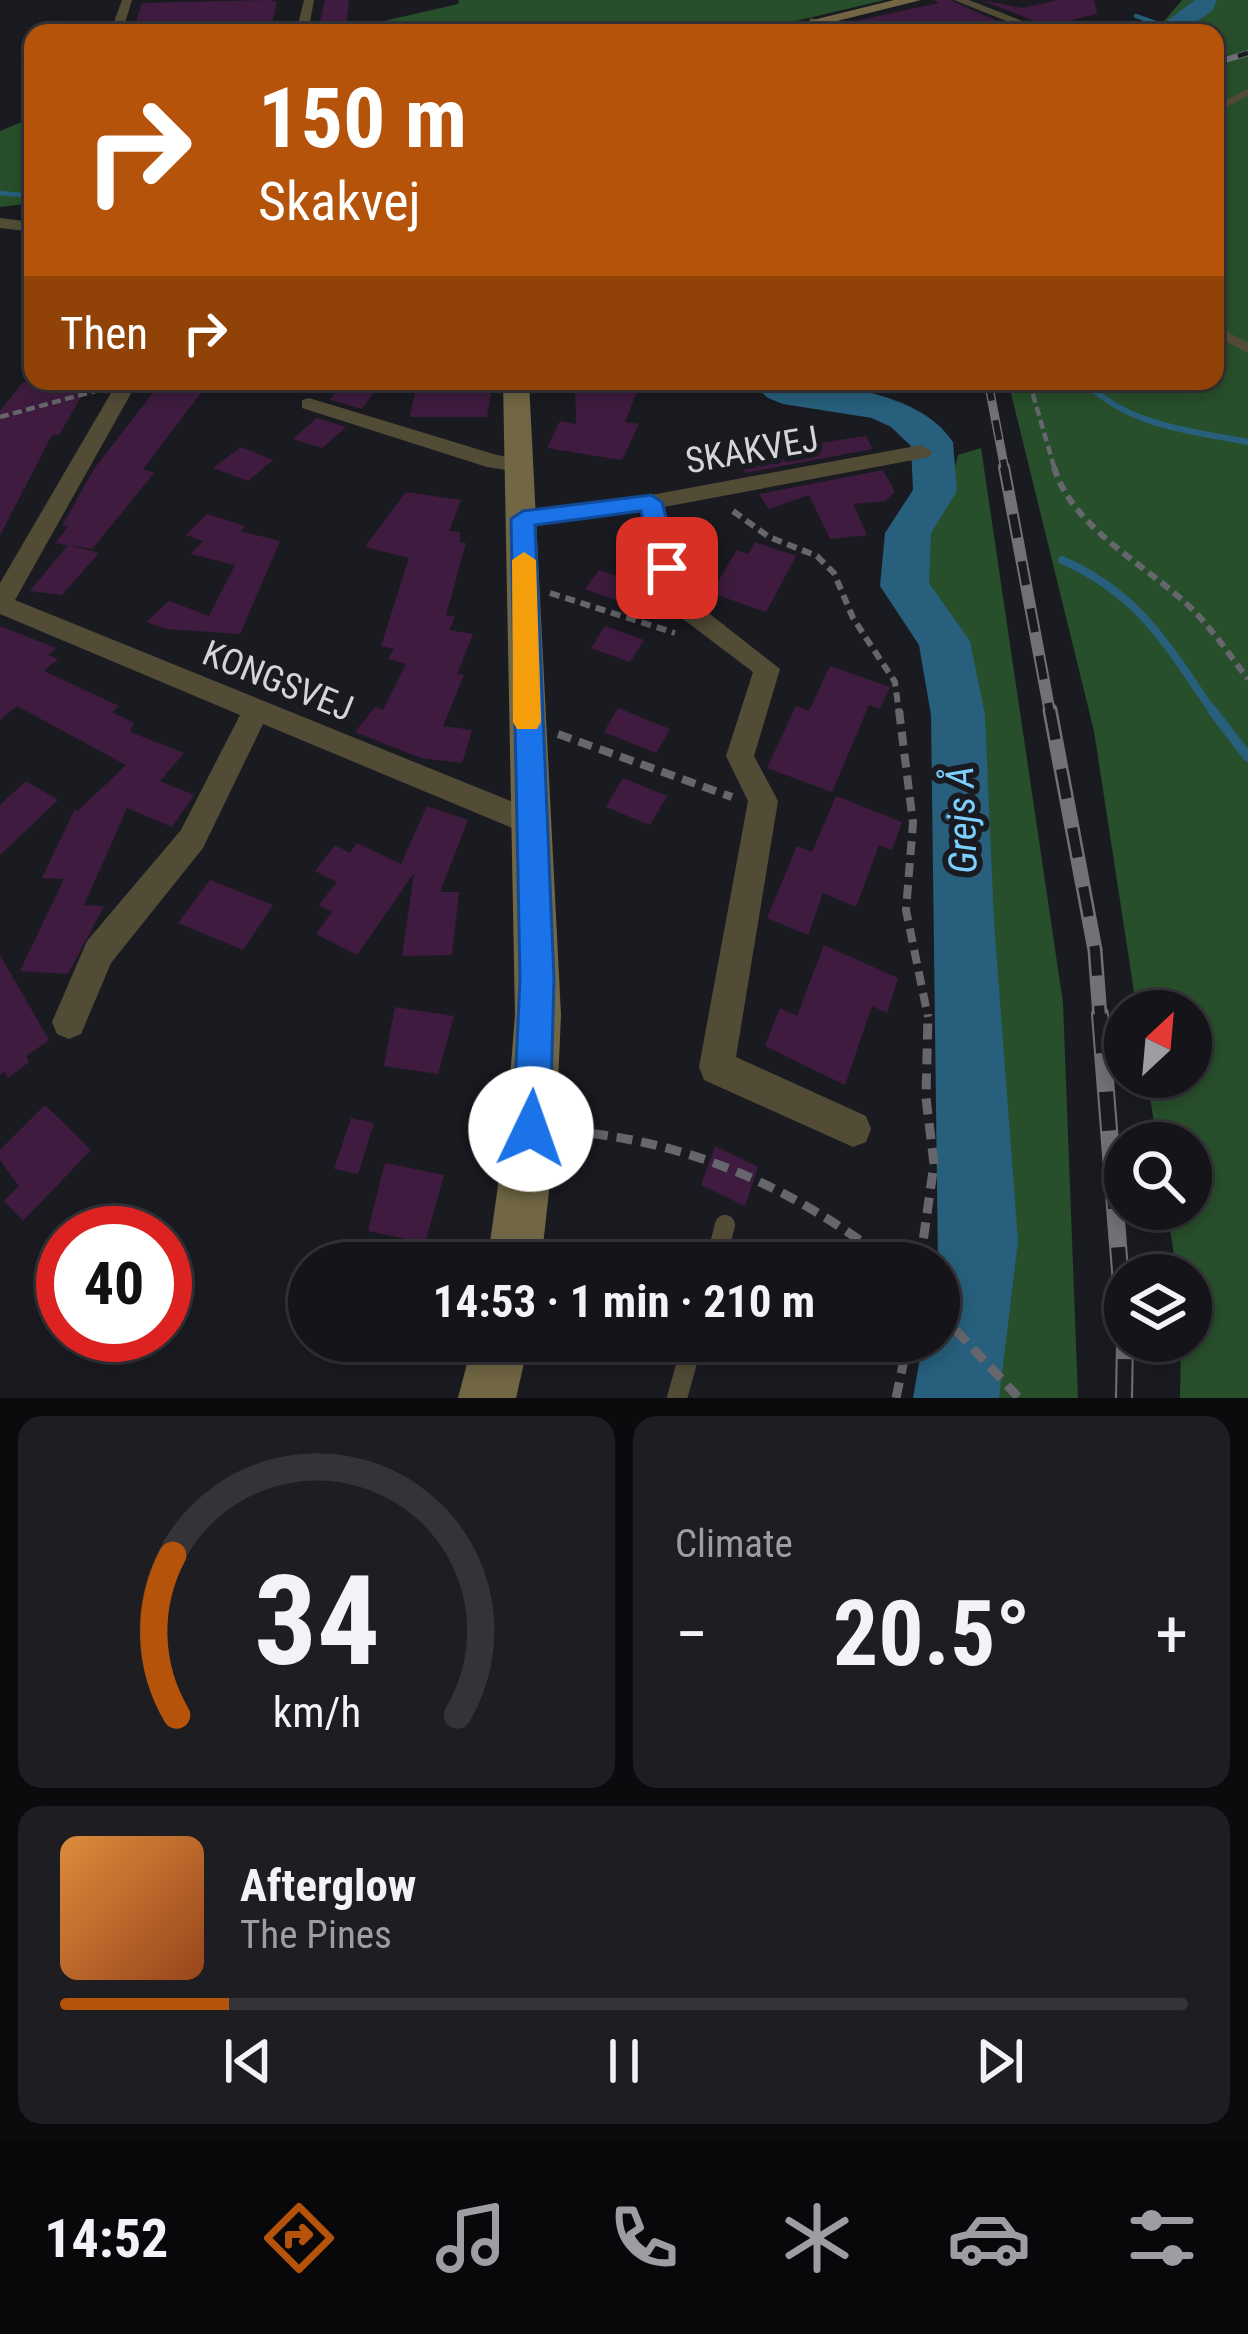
<!DOCTYPE html>
<meta charset="utf-8">
<style>
:root{--surface:#141419;--page:#1d1d22;--text:#f1f3f6;--muted:#9d9ea2;--line:#333338;--accent:#b45309}
body{margin:0;font-family:"Roboto Condensed",sans-serif;background:var(--page);color:var(--text);height:100vh;display:flex;flex-direction:column;font-size:45px;white-space:nowrap}
*{box-sizing:border-box;margin:0}
p{font-size:39px;color:var(--muted)}
.icon{flex:none;width:66px;height:66px;fill:none;stroke:currentColor;stroke-width:2;stroke-linecap:round;stroke-linejoin:round}
.map{position:relative;height:1398px;overflow:hidden}
.panel{display:flex;flex-direction:column;gap:18px;padding:18px;background:#0b0b0e;flex:1}
.panel>*{flex:none}
.hud{position:absolute;left:24px;top:24px;width:1200px;height:366px;border-radius:24px;box-shadow:0 6px 18px #0003,0 0 0 3px var(--line);background:#b45309;color:#fff;overflow:hidden}
.needle{width:78px;rotate:26deg}
.fabs{position:absolute;left:1104px;top:990px;display:grid;gap:24px}
.fabs a{display:grid;place-items:center;width:108px;height:108px;border-radius:50%;background:var(--surface);box-shadow:0 6px 18px #0003,0 0 0 3px var(--line);font-size:60px}
.speed{position:absolute;left:36px;top:1206px;display:flex;gap:24px;font-size:60px;font-weight:700;text-align:center}
.speed>*{display:grid;place-content:center;width:156px;height:156px;border-radius:50%;background:var(--surface);box-shadow:0 6px 18px #0003,0 0 0 3px var(--line);line-height:1}
.speed .limit{border:18px solid #d22;background:#fff;color:#111}
.pin{position:absolute;display:grid;place-items:center;width:102px;height:102px;color:#fff;margin:-51px;border-radius:24px;box-shadow:0 6px 18px #0006}
.me{position:absolute;width:132px;margin:-66px;rotate:3deg;stroke-linejoin:round;filter:drop-shadow(0 0 9px #0008)}
.turn{display:flex;align-items:center;gap:42px;height:252px;padding:0 36px;font-size:54px}
.turn .icon{width:156px;height:156px;stroke-width:2.5}
.turn b{display:block;font-size:84px;line-height:102px}
.then{display:flex;align-items:center;height:114px;padding:0 36px;background:#0003;gap:24px;font-size:45px}
.big{font-size:90px;font-weight:700;line-height:1.1}
.panel .widget{flex:1;display:flex;flex-direction:column;justify-content:center;gap:18px;min-width:0;padding:0 42px;border-radius:24px;background:var(--page)}
.panel .dial{align-items:center;gap:0}
.dial svg{height:312px;overflow:visible;fill:none;stroke:var(--line);stroke-width:7;stroke-linecap:round;text-anchor:middle}
.dial text{fill:var(--text);stroke:none}
.song{display:flex;align-items:center;gap:36px}
.cover{width:144px;height:144px;border-radius:18px;background:linear-gradient(135deg,hsl(30 70% 55%),hsl(20 70% 35%))}
.played{height:12px;border-radius:6px;background:linear-gradient(90deg,var(--accent) 15%,var(--line) 15%)}
.keys{display:flex;justify-content:space-around;direction:ltr}
.heat{display:flex;justify-content:space-between;align-items:center;font-size:66px;direction:ltr}
.panel .tiles{flex:1;display:grid;gap:18px;grid-template-columns:1fr 1fr}
.widget:last-child{grid-column:span 2}
.trip{position:absolute;left:288px;top:1242px;width:672px;height:120px;border-radius:60px;background:var(--surface);box-shadow:0 6px 18px #0003,0 0 0 3px var(--line);font-weight:700;line-height:120px;text-align:center}
.tabs{display:flex;height:192px;justify-content:space-around;align-items:center;background:#08080a;color:var(--muted)}
.tabs .icon{width:84px;height:84px}
.tabs .active{color:var(--accent)}
.tabs b{font-size:54px;color:var(--text)}
.map>svg:first-child{display:block}
</style>
<div class="map">
<svg width="1248" height="1398" viewBox="0 0 1248 1398">
<rect width="100%" height="100%" fill="#1a1b21"/>
<g fill="#284f2b">
<polygon points="459,0 885,0 745,33 370,33 388,20 458,4"/>
<polygon points="1182,0 1248,0 1248,1398 1180,1398 1181,1341 1191,1341 1191,1275 1177,1275 1167,1209 1191,1209 1191,1143 1157,1143 1147,1077 1191,1077 1191,1011 1137,1011 1094,731 1008,381 1215,381 1215,33 1154,33"/>
<polygon points="33,117 33,203 0,207 0,131"/>
<path d="M981 448 1063 1003 1078 1398H983L997 1200 977 706 958 640 917 575C924 532 948 497 958 455Z"/>
</g>
<g fill="none" stroke-linecap="round" stroke-linejoin="round">
<g stroke="#275f7c" stroke-width="4.5">
<polyline points="1136,16 1179,31"/>
<polyline points="0,193 33,196"/>
</g>
<path stroke="#275f7c" stroke-width="6" d="M1085 382C1129 426 1190 431 1248 442"/>
<path stroke="#275f7c" stroke-width="8" d="M1062 560C1140 594 1167 646 1214 713"/>
<polyline stroke="#275f7c" stroke-width="10" points="1212,710 1248,757"/>
<g fill="#275f7c" fill-rule="evenodd">
<polygon points="1195,0 1217,0 1212,11 1189,27 1192,33 1168,33 1168,20"/>
<path d="M749 381C811 381 916 386 953 442L957 491 931 533 929 583 970 641 985 715 994 921 1018 1241 999 1398H913L923 1341H939L931 715 919 645 880 586 885 533 913 490 911 446 891 427 872 418 783 404 768 398Z"/>
</g>
</g>
<g fill="#3f1c3f">
<polygon points="270,0 277,2 270,32 137,33 134,28 142,3"/>
<polygon points="325,0 349,0 346,29 318,30"/>
<polygon points="933,0 950,0 1022,32 979,20 977,33 854,33 850,27 850,22 939,3"/>
<polygon points="981,0 1022,8 1058,0 1094,0 1097,14 1047,26"/>
<polygon points="162,381 210,381 143,469 154,473 92,549 55,543 69,526 62,526 94,469"/>
<polygon points="575,381 641,381 625,422 639,424 622,460 547,448 560,421 576,424"/>
<polygon points="23,382 89,383 59,435 52,435 0,535 0,411"/>
<polygon points="342,384 377,388 362,409 330,400"/>
<polygon points="415,393 491,393 487,417 410,417"/>
<polygon points="317,418 346,427 322,448 293,439"/>
<polygon points="866,436 873,449 745,473 734,456"/>
<polygon points="241,447 273,460 248,481 213,468"/>
<polygon points="883,470 895,492 885,501 853,504 867,535 830,539 809,495 769,509 759,494"/>
<polygon points="406,492 461,500 449,531 460,532 460,543 466,543 446,615 455,617 449,630 473,634 457,674 464,675 443,726 472,730 462,763 421,758 355,732 375,707 383,710 406,664 388,659 394,649 381,646 409,558 365,547"/>
<polygon points="207,514 245,526 240,531 280,541 240,634 166,629 146,622 169,601 209,616 235,565 191,554 203,541 186,535"/>
<polygon points="755,542 796,556 766,612 711,593 737,550 748,554"/>
<polygon points="68,545 99,553 62,595 30,591"/>
<polygon points="599,570 644,585 630,605 585,589"/>
<polygon points="0,626 56,648 48,655 58,659 44,671 119,706 112,712 134,723 130,732 184,753 160,781 194,795 172,827 127,808 84,905 104,906 68,974 20,971 64,879 42,878 75,809 78,811 126,765 17,706 0,720"/>
<polygon points="605,626 644,640 630,662 591,648"/>
<polygon points="830,666 890,687 880,709 869,705 832,792 767,768 796,706 809,711"/>
<polygon points="618,708 670,729 656,753 604,732"/>
<polygon points="623,778 667,796 650,825 606,807"/>
<polygon points="26,781 58,800 0,855 0,805"/>
<polygon points="836,796 902,822 892,850 879,845 856,907 823,893 808,935 767,918 797,846 812,852"/>
<polygon points="427,806 468,820 440,892 459,892 452,955 402,956 414,873 357,955 316,934 332,912 319,905 337,882 315,871 335,845 350,853 357,843 401,864"/>
<polygon points="210,880 273,905 243,950 178,923"/>
<polygon points="824,945 898,978 887,1013 872,1006 845,1085 765,1046 780,1008 797,1016"/>
<polygon points="0,955 49,1040 26,1056 29,1062 8,1078 5,1071 0,1075"/>
<polygon points="395,1007 454,1016 438,1074 384,1066"/>
<polygon points="45,1105 91,1150 23,1221 4,1201 19,1186 0,1160 0,1150"/>
<polygon points="351,1118 374,1123 358,1174 334,1169"/>
<polygon points="715,1146 758,1167 745,1206 701,1185"/>
<polygon points="385,1163 444,1175 425,1243 368,1231"/>
</g>
<g fill="none" stroke-linecap="round" stroke-linejoin="round">
<g stroke="#66676c" stroke-width="4.5" stroke-dasharray="9 4.5" stroke-linecap="butt">
<polyline points="1029,381 1055,470"/>
<polyline points="0,417 95,391"/>
</g>
<g stroke="#66676c" stroke-width="6" stroke-dasharray="10 6" stroke-linecap="butt">
<path d="M1054 467C1073 531 1153 568 1196 613 1215 633 1231 657 1248 679"/>
<polyline points="733,511 769,537 817,556 834,573 853,618 895,682 899,713"/>
<polyline points="550,593 675,633"/>
</g>
<g stroke="#66676c" stroke-width="8" stroke-dasharray="14 8" stroke-linecap="butt">
<polyline points="899,710 913,823 906,910 928,1017"/>
<polyline points="558,734 732,797"/>
</g>
<g stroke="#66676c" stroke-width="9" stroke-dasharray="16 9" stroke-linecap="butt">
<path d="M567 1131C691 1141 793 1188 891 1263"/>
<polyline points="920,1263 934,1164 926,1098 928,1014"/>
<polyline points="939,1312 1019,1398"/>
<polyline points="896,1398 908,1341"/>
</g>
<polyline stroke="#524c37" stroke-width="6" points="1215,110 1248,92"/>
<polyline stroke="#524c37" stroke-width="9" points="1215,330 1248,348"/>
<g stroke="#524c37" stroke-width="20">
<polyline points="715,1263 725,1225"/>
<polyline points="677,1398 693,1341"/>
</g>
<g fill="#524c37" fill-rule="evenodd">
<polygon points="122,0 132,0 122,33 110,33"/>
<polygon points="304,0 314,0 308,33 296,33"/>
<polygon points="954,0 969,0 1053,33 1036,33"/>
<polygon points="811,18 848,31 850,33 833,33 807,23"/>
<polygon points="0,218 33,222 33,232 0,228"/>
<polygon points="118,381 138,381 15,600 540,813 544,822 540,831 529,835 263,724 203,848 111,963 81,1034 69,1039 57,1034 52,1022 87,941 181,830 240,715 0,614 0,583"/>
<polygon points="309,398 497,455 529,460 532,465 521,472 487,467 302,408 302,400"/>
<polygon points="921,445 932,452 929,457 664,507 687,596 780,669 754,756 778,801 736,1057 866,1116 871,1129 866,1142 853,1147 704,1080 699,1067 748,801 726,756 753,672 667,607 642,511 523,527 512,519 523,511 651,495"/>
</g>
<g fill="#716745" fill-rule="evenodd">
<polygon points="894,0 921,0 789,33 760,33"/>
<polygon points="503,381 529,381 561,1015 556,1129 541,1263 487,1263 506,1129 515,1015"/>
<polygon points="473,1341 529,1341 516,1398 458,1398"/>
</g>
<g stroke="#717277" stroke-width="6">
<polyline id="rail-far4" points="1215,63 1248,53"/>
</g>
<g stroke="#717277" stroke-width="9">
<polyline id="rail-far3" points="988,381 1005,470"/>
</g>
<g stroke="#717277" stroke-width="12">
<polyline id="rail-far2" points="1004,467 1050,713"/>
</g>
<g stroke="#717277" stroke-width="15">
<polyline id="rail-far1" points="1050,710 1095,950 1100,1017"/>
</g>
<g stroke="#717277" stroke-width="18">
<g id="rail">
<polyline points="1100,1014 1125,1335"/>
<polyline points="1124,1398 1125,1341"/>
</g>
</g>
<use href="#rail-far4" stroke="#1a1b21" stroke-width="4.5" stroke-dasharray="12" stroke-linecap="butt"/>
<use href="#rail-far3" stroke="#1a1b21" stroke-width="6" stroke-dasharray="20" stroke-linecap="butt"/>
<use href="#rail-far2" stroke="#1a1b21" stroke-width="8" stroke-dasharray="24" stroke-linecap="butt"/>
<use href="#rail-far1" stroke="#1a1b21" stroke-width="10" stroke-dasharray="30" stroke-linecap="butt"/>
<use href="#rail" stroke="#1a1b21" stroke-width="14" stroke-dasharray="39" stroke-linecap="butt"/>
</g>
<polygon fill="#1a73e8" stroke="#114b97" stroke-width="3" points="651,495 662,502 679,568 667,576 655,568 641,511 535,525 554,979 550,1129 544,1142 531,1148 518,1142 513,1129 520,979 511,519 523,511"/>
<polygon fill="#f59e0b" points="524,552 536,560 541,722 537,729 517,729 513,722 512,560"/>
<g text-anchor="middle" dominant-baseline="central" stroke-width="12" stroke-linejoin="round" paint-order="stroke">
<g font-size="36" fill="#d4d5d9" stroke="#1a1b21">
<text transform="translate(752 450) rotate(-10)">SKAKVEJ</text>
<text transform="translate(278 681) rotate(22)">KONGSVEJ</text>
</g>
<g font-size="39" font-style="italic" fill="#7bcffe" stroke="#1a1b21">
<text transform="translate(962 820) rotate(-92)">Grejs Å</text>
</g>
</g>
</svg>
<div class="fabs">
<a><svg class="needle" viewBox="-14 -14 28 28"><path d="M0-13l5 13h-10z" fill="#e53935"/><path d="M0 13l5-13h-10z" fill="#9d9ea2"/></svg></a>
<a><svg class="icon" aria-label="search" viewBox="0 0 24 24"><circle cx="10" cy="10" r="6"/><path d="M15 15l6 6"/></svg></a>
<a><svg class="icon" aria-label="layers" viewBox="0 0 24 24"><path d="M12 4l9 5-9 5-9-5zM3 14l9 5 9-5"/></svg></a>
</div>
<div class="speed"><div class="limit">40</div></div>
<div class="pin" style="left:667px;top:568px;background:#d93025"><svg class="icon" aria-label="arrive" viewBox="0 0 24 24"><path d="M6 21V4h12l-3 4 3 4H6"/></svg></div>
<svg class="me" style="left:531px;top:1129px" viewBox="-20 -20 40 40"><circle r="19" fill="#fff"/><path d="M0-13L10 11 0 6-10 11z" fill="#1a73e8"/></svg>
<div class="trip">14:53 · 1 min · 210 m</div>
<div class="hud">
<div class="turn"><svg class="icon" aria-label="right" viewBox="0 0 24 24"><path d="M7 20v-9h11M14 6l5 5-5 5"/></svg><div><b>150 m</b>Skakvej</div></div>
<div class="then">Then<svg class="icon" aria-label="right" viewBox="0 0 24 24"><path d="M7 20v-9h11M14 6l5 5-5 5"/></svg></div>
</div>
</div>
<section class="panel">
<div class="tiles">
<div class="widget dial"><svg viewBox="0 0 100 80">
<path d="M14 69A42 42 0 1 1 86 69"/>
<path d="M14 69A42 42 0 0 1 13 28" stroke="#b45309"/>
<text x="50" y="56" font-size="32" font-weight="700">34</text>
<text x="50" y="72" font-size="11">km/h</text>
</svg></div>
<div class="widget"><p>Climate</p>
<div class="heat"><a>−</a><b class="big">20.5°</b><a>+</a></div>
</div>
<div class="widget">
<div class="song"><i class="cover"></i><div><b>Afterglow</b><p>The Pines</p></div></div>
<div class="played"></div>
<div class="keys"><svg class="icon" aria-label="previous" viewBox="0 0 24 24"><path d="M18 5L8 12l10 7zM5 5v14"/></svg><svg class="icon" aria-label="pause" viewBox="0 0 24 24"><path d="M8 5v14M16 5v14"/></svg><svg class="icon" aria-label="next" viewBox="0 0 24 24"><path d="M6 5l10 7-10 7zM19 5v14"/></svg></div>
</div>
</div>
</section>
<nav class="tabs">
<b>14:52</b>
<svg class="icon active" aria-label="directions" viewBox="0 0 24 24"><path d="M12 3l9 9-9 9-9-9zM9 14v-3h6M13 9l2 2-2 2"/></svg>
<svg class="icon" aria-label="music" viewBox="0 0 24 24"><path d="M9 18V5l10-2v13"/><circle cx="6" cy="18" r="3"/><circle cx="16" cy="16" r="3"/></svg>
<svg class="icon" aria-label="phone" viewBox="0 0 24 24"><path d="M5 4h4l2 5-3 2q2 4 5 5l2-3 5 2v4C11 20 4 13 5 4z"/></svg>
<svg class="icon" aria-label="climate" viewBox="0 0 24 24"><path d="M12 3v18M4 7l16 10M4 17L20 7"/></svg>
<svg class="icon" aria-label="car" viewBox="0 0 24 24"><path d="M5 17H2v-5l4-1 3-4h7l3 4 3 1v5h-3M9 17h6M6 11h13"/><circle cx="7" cy="17" r="2"/><circle cx="17" cy="17" r="2"/></svg>
<svg class="icon" aria-label="filters" viewBox="0 0 24 24"><path d="M4 7h16M4 17h16"/><circle cx="9" cy="7" r="2"/><circle cx="15" cy="17" r="2"/></svg>
</nav>
